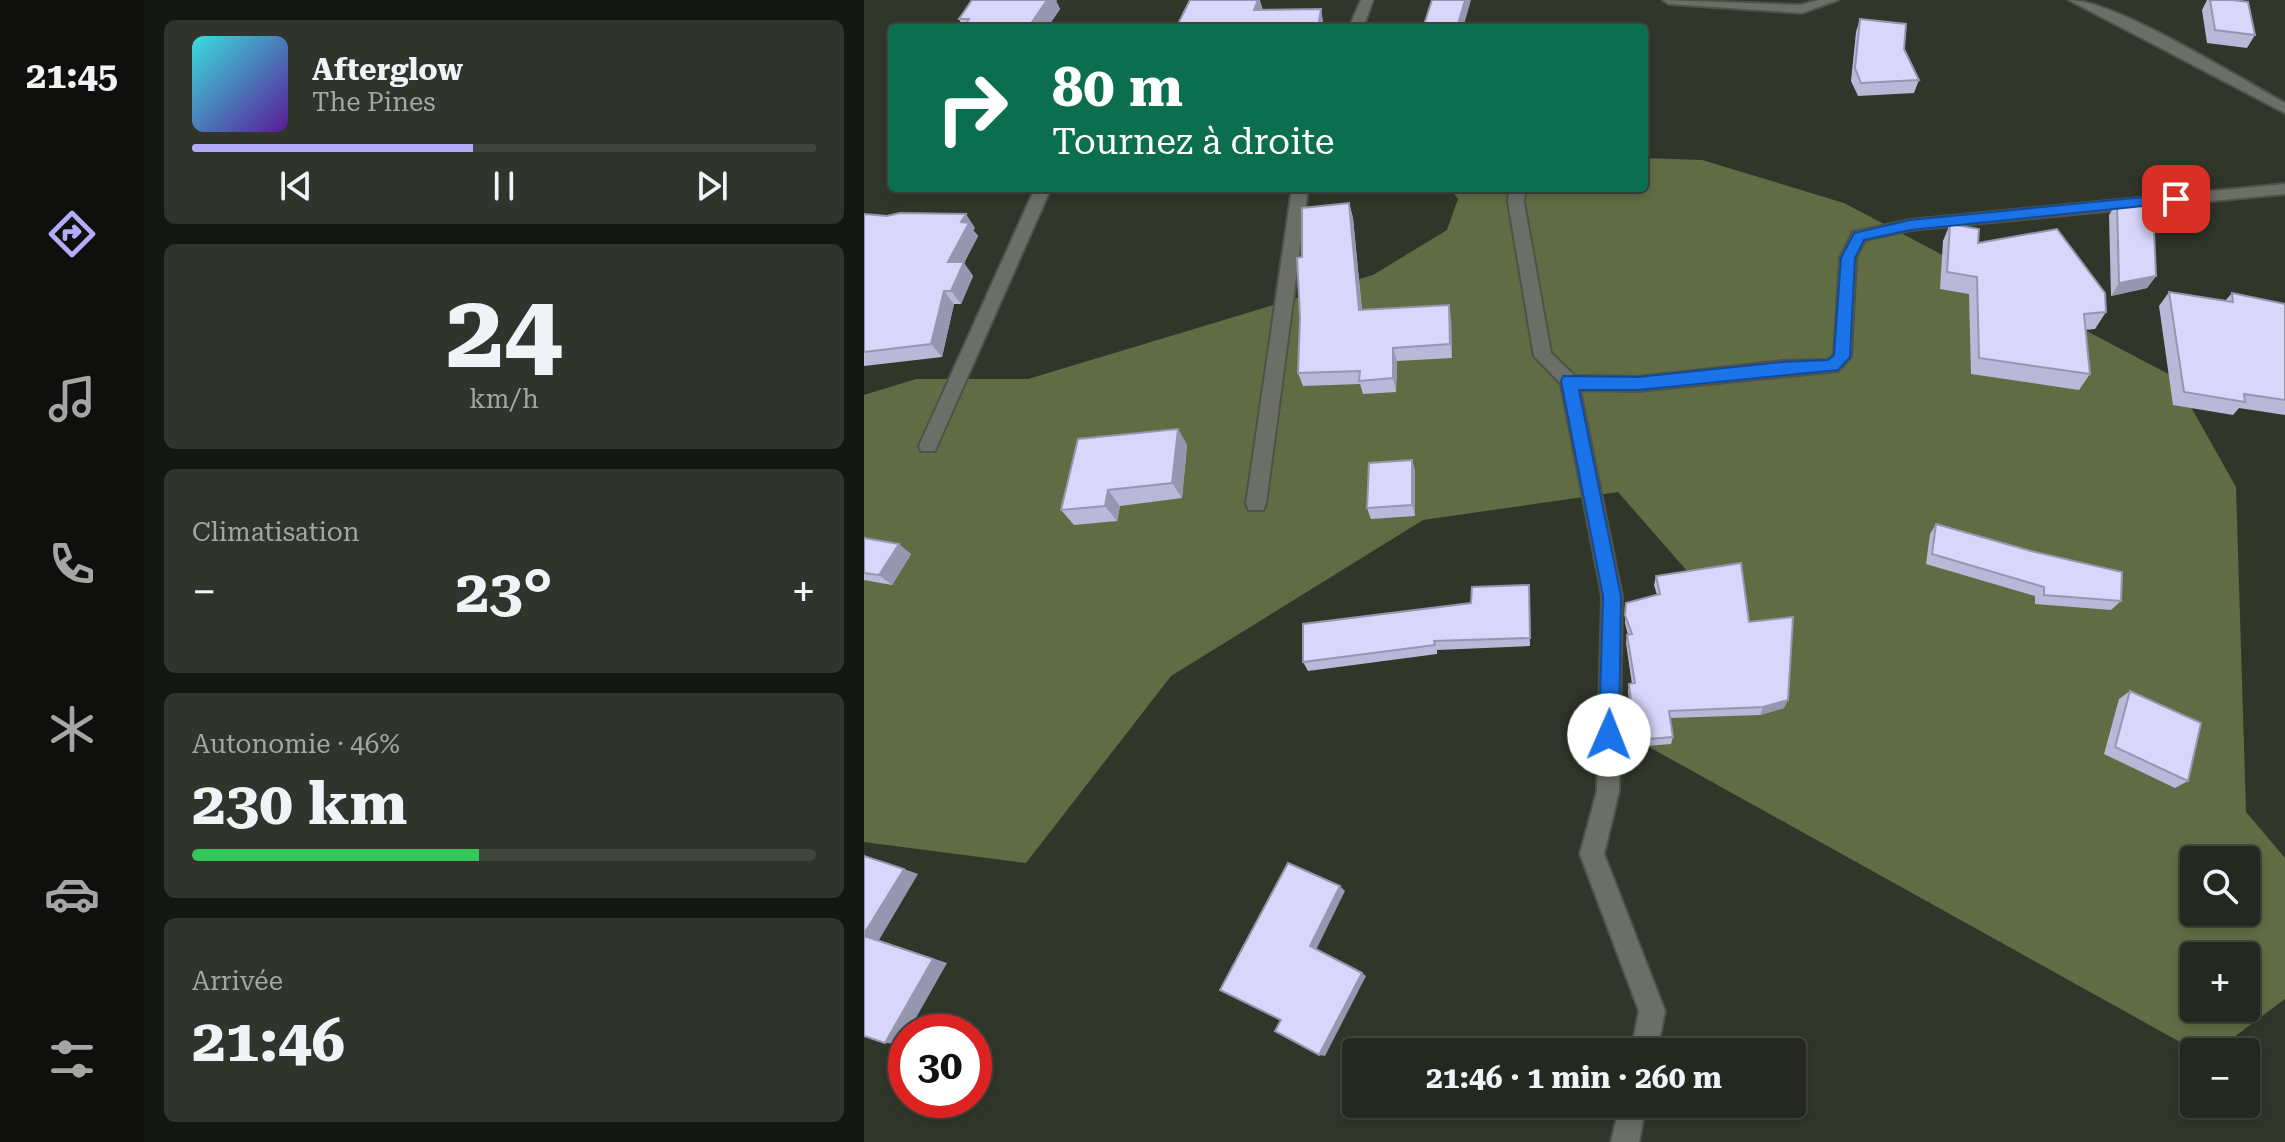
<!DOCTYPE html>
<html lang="fr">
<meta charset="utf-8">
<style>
:root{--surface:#252820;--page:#31342d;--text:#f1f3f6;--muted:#a3a6a5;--line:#42443e;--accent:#b4acf9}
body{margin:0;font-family:"Roboto Serif",serif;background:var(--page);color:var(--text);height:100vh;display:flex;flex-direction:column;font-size:30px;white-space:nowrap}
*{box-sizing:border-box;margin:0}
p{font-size:26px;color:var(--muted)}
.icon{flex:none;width:44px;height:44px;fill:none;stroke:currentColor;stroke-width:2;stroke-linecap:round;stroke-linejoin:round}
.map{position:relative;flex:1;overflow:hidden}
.drawer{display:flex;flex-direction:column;gap:20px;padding:20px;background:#141612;width:720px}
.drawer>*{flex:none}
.top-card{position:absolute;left:24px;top:24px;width:760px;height:168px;border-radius:8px;box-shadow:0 4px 12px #0003,0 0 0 2px var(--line);background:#0b6e4f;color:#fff;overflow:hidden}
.fabs{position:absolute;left:1316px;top:846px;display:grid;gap:16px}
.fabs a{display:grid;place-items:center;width:80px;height:80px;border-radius:8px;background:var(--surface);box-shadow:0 4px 12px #0003,0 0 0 2px var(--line);font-size:40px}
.speed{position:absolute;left:24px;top:1014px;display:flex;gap:16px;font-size:40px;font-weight:700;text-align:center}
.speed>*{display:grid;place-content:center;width:104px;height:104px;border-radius:50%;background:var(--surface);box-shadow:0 4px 12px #0003,0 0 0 2px var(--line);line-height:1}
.speed .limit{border:12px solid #d22;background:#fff;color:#111}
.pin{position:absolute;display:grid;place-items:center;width:68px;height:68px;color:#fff;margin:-34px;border-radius:16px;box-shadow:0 4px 12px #0006}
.me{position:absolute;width:88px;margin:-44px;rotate:1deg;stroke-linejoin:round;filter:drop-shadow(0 0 6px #0008)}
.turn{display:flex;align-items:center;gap:28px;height:168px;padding:0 32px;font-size:36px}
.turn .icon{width:104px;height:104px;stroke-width:2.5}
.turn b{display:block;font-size:56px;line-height:68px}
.big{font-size:60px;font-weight:700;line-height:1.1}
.drawer .tile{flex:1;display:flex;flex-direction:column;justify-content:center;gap:12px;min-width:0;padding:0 28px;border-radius:12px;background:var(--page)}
.drawer .dial{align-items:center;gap:0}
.dial b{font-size:104px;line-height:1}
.song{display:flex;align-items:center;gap:24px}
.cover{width:96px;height:96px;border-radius:12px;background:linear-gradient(135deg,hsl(180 70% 55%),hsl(270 70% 35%))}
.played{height:8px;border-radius:4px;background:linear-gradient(90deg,var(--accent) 45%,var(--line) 45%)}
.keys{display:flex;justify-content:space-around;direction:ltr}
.heat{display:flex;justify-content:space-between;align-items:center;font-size:44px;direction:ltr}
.charge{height:12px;border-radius:6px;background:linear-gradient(90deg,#34c759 46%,var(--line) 0)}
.trip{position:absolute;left:478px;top:1038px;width:464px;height:80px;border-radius:8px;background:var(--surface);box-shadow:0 4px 12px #0003,0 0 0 2px var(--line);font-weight:700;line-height:80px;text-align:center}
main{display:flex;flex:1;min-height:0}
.tabs{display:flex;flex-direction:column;width:144px;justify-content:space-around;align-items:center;background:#0f100d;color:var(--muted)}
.tabs .icon{width:56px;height:56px}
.tabs .active{color:var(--accent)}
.tabs b{font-size:36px;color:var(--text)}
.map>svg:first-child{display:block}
</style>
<main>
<nav class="tabs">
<b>21:45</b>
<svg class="icon active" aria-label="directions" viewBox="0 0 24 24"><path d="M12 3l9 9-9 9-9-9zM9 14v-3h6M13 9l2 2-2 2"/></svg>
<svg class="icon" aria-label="music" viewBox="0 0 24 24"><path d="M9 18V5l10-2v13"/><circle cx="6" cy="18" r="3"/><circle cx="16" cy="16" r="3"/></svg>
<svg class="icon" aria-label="phone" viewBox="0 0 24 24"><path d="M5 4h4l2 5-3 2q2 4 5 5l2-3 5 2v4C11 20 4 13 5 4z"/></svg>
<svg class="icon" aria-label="climate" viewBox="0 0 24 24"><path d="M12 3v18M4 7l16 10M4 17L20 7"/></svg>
<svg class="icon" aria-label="car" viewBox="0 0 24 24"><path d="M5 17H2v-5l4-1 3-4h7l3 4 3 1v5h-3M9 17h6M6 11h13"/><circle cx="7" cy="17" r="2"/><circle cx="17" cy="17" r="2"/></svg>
<svg class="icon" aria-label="filters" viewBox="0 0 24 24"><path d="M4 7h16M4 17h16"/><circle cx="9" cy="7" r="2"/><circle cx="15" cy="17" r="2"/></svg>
</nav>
<section class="drawer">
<div class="tile">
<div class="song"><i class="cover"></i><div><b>Afterglow</b><p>The Pines</p></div></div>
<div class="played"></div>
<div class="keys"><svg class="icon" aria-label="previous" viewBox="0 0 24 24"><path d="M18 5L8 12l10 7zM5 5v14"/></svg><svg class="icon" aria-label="pause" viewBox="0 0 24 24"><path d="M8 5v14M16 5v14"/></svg><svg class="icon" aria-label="next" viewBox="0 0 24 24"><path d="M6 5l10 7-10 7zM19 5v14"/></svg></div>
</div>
<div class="tile dial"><b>24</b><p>km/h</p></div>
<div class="tile"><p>Climatisation</p>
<div class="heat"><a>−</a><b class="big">23°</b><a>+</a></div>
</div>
<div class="tile"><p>Autonomie · 46%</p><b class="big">230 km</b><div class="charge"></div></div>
<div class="tile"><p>Arrivée</p><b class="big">21:46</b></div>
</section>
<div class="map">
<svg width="1421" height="1142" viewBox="0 0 1421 1142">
<rect width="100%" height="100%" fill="#31362a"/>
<path fill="#606d44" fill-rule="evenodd" d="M780 158 838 160 980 203 1310 377 1372 487 1382 812 1421 858V999L1350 1052H1334L778 743 838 588 754 492 559 520 307 676 162 863 0 842V395L52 379H164L509 275 583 230 594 199 586 188H780ZM1330 860H1382V912H1330ZM1330 956H1382V1008H1330Z"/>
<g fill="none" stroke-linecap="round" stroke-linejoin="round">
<g stroke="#4e5247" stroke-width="4">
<g id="minor">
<polygon points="497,0 509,0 499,28 485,28"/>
<polygon points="799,0 937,5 954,0 974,0 938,13 805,4"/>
<path d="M1205 0C1251 0 1375 78 1421 103V113Z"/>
<polygon points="1421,184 1421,194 1046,230 1001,240 992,258 987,357 974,371 774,391 716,390 758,596 755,791 740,854 801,1011 793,1052 767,1052 775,1011 716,854 733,791 738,596 697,384 670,356 644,202 645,188 661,188 660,202 687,353 711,376 774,377 918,361 964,360 970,355 976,258 989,232 995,231 1046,220"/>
<polygon points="171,188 187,188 73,446 71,451 57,451 55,446"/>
<polygon points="428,188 444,188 402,504 399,510 385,510 382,504"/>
<polygon points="756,1104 782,1104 775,1142 747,1142"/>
</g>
</g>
<use href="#minor" fill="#6c6e68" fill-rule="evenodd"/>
</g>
<g fill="#bab8d8">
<polygon points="108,0 193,0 192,1 196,9 183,28 99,28 95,19"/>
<polygon points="1343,0 1368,0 1391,35 1383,48 1343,43 1338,10"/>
<polygon points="996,19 1040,49 1055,80 1050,93 994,96 987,81 992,32"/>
<polygon points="1253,202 1292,276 1283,288 1247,296 1245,215"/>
<polygon points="485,203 489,218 498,310 587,319 588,358 533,361 532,392 499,394 496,384 439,386 434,373 438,257"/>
<polygon points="0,214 111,228 109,230 114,236 100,263 109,276 97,304 90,304 78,357 0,366"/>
<polygon points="1086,224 1114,243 1242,312 1231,329 1221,330 1226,374 1215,390 1107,374 1105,294 1076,289 1079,241"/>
<polygon points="1305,292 1361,301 1368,293 1421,304 1421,415 1375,408 1369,415 1309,405 1295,306"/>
<polygon points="314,429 323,445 318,498 256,506 253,521 210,525 197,510"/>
<polygon points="548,460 551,471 551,516 507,519 503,508"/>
<polygon points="1072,524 1257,601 1247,610 1171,604 1171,596 1062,564 1066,534"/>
<polygon points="0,538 47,554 28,585 0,580"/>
<polygon points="792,576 885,622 920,708 896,715 806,718 809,737 807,744 770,747 764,692 765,684 768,684 762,643 763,635 764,635 761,623 762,603 793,595 790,585"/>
<polygon points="665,595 666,646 573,650 573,654 444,671 439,662 607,603"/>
<polygon points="1266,691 1324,781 1311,788 1240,754 1255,699"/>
</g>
<g fill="#9796b0">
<polygon points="183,0 193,0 192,1 196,9 183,28 164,28"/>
<polygon points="394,0 396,0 399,10 390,10"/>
<polygon points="601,0 607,0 599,28 593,28"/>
<polygon points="457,9 459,21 459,28 454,28"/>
<polygon points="485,203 489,218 499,324 495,310"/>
<polygon points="102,214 111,228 109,230 114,236 100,263 109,276 97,304 87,291 84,262 97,222"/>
<polygon points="1292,276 1283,288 1247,296 1255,283"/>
<polygon points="80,291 90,304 78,357 67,344"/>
<polygon points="585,305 587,319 588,358 586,344"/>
<polygon points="529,348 533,361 532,392 529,378"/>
<polygon points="314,429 323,445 318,498 308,483"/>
<polygon points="548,460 551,471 551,516 548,505"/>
<polygon points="244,490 256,506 253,521 241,506"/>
<polygon points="35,544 47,554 28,585 15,575"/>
<polygon points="924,700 920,708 896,715 899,707"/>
<polygon points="40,869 54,874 15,940 83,963 44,1032 42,1032 42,1035 37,1044 21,1043 0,934"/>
<polygon points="476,886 481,891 452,950 446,946"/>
<polygon points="498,973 502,976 461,1056 455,1055"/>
</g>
<g fill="#d8d6fb" stroke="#9796b0" stroke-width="2">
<polygon points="108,0 183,0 164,28 99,28 105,19 95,19"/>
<polygon points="326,0 394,0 390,10 457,9 454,28 312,28"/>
<polygon points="568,0 601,0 593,28 559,28"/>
<polygon points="1346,0 1368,0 1384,2 1391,35 1351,30"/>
<polygon points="996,19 1042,24 1040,49 1055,80 997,83 991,68"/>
<polygon points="1253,202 1289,208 1292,276 1255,283"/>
<polygon points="485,203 495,310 585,305 586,344 529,348 529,378 495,381 496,371 434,373 436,317 433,258 438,257 438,208"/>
<polygon points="36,213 102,214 97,222 105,223 84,262 100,262 87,291 80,291 67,344 0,352 0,214 23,216"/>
<polygon points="1086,224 1115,229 1114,243 1193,229 1241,293 1242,312 1220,314 1226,374 1115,358 1113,277 1083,272"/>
<polygon points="1305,292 1369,302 1368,293 1421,304 1421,400 1380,394 1381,402 1320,392"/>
<polygon points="314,429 308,483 244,490 241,506 197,510 214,439"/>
<polygon points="548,460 548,505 503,508 505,463"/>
<polygon points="1072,524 1167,551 1258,572 1257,601 1180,595 1180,587 1068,554"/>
<polygon points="0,538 35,544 15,575 0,573"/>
<polygon points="877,563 885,622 929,617 924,700 899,707 805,711 809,737 771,740 765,684 771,683 763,635 768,634 761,615 762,603 796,594 792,576"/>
<polygon points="665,585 666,638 570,641 571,645 439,662 439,624 607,603 608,587"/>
<polygon points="1266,691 1337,723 1324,781 1251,747"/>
<polygon points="0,856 40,869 0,934"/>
<polygon points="424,863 476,886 446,946 498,973 455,1055 411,1031 417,1020 356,990"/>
<polygon points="0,936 69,959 21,1043 0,1036"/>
</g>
<polygon fill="#1a73e8" stroke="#114b97" stroke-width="2" points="1312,194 1319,199 1317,202 1046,230 1000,240 991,258 986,357 974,370 774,390 715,390 757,596 755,735 752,742 745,745 738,742 735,735 739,596 697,381 699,376 774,377 918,362 964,360 970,355 977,258 990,233 1046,220"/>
</svg>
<div class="fabs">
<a><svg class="icon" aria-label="search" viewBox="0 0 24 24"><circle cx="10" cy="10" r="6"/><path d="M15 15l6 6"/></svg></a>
<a>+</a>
<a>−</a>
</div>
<div class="speed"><div class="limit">30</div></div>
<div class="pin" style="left:1312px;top:199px;background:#d93025"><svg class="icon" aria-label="arrive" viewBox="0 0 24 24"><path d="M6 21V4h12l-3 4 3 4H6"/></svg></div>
<svg class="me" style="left:745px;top:735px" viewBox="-20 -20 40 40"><circle r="19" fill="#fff"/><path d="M0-13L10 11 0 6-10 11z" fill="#1a73e8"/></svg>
<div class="trip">21:46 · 1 min · 260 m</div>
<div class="top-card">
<div class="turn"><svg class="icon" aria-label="right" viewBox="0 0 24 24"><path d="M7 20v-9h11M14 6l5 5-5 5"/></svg><div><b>80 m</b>Tournez à droite</div></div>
</div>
</div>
</main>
